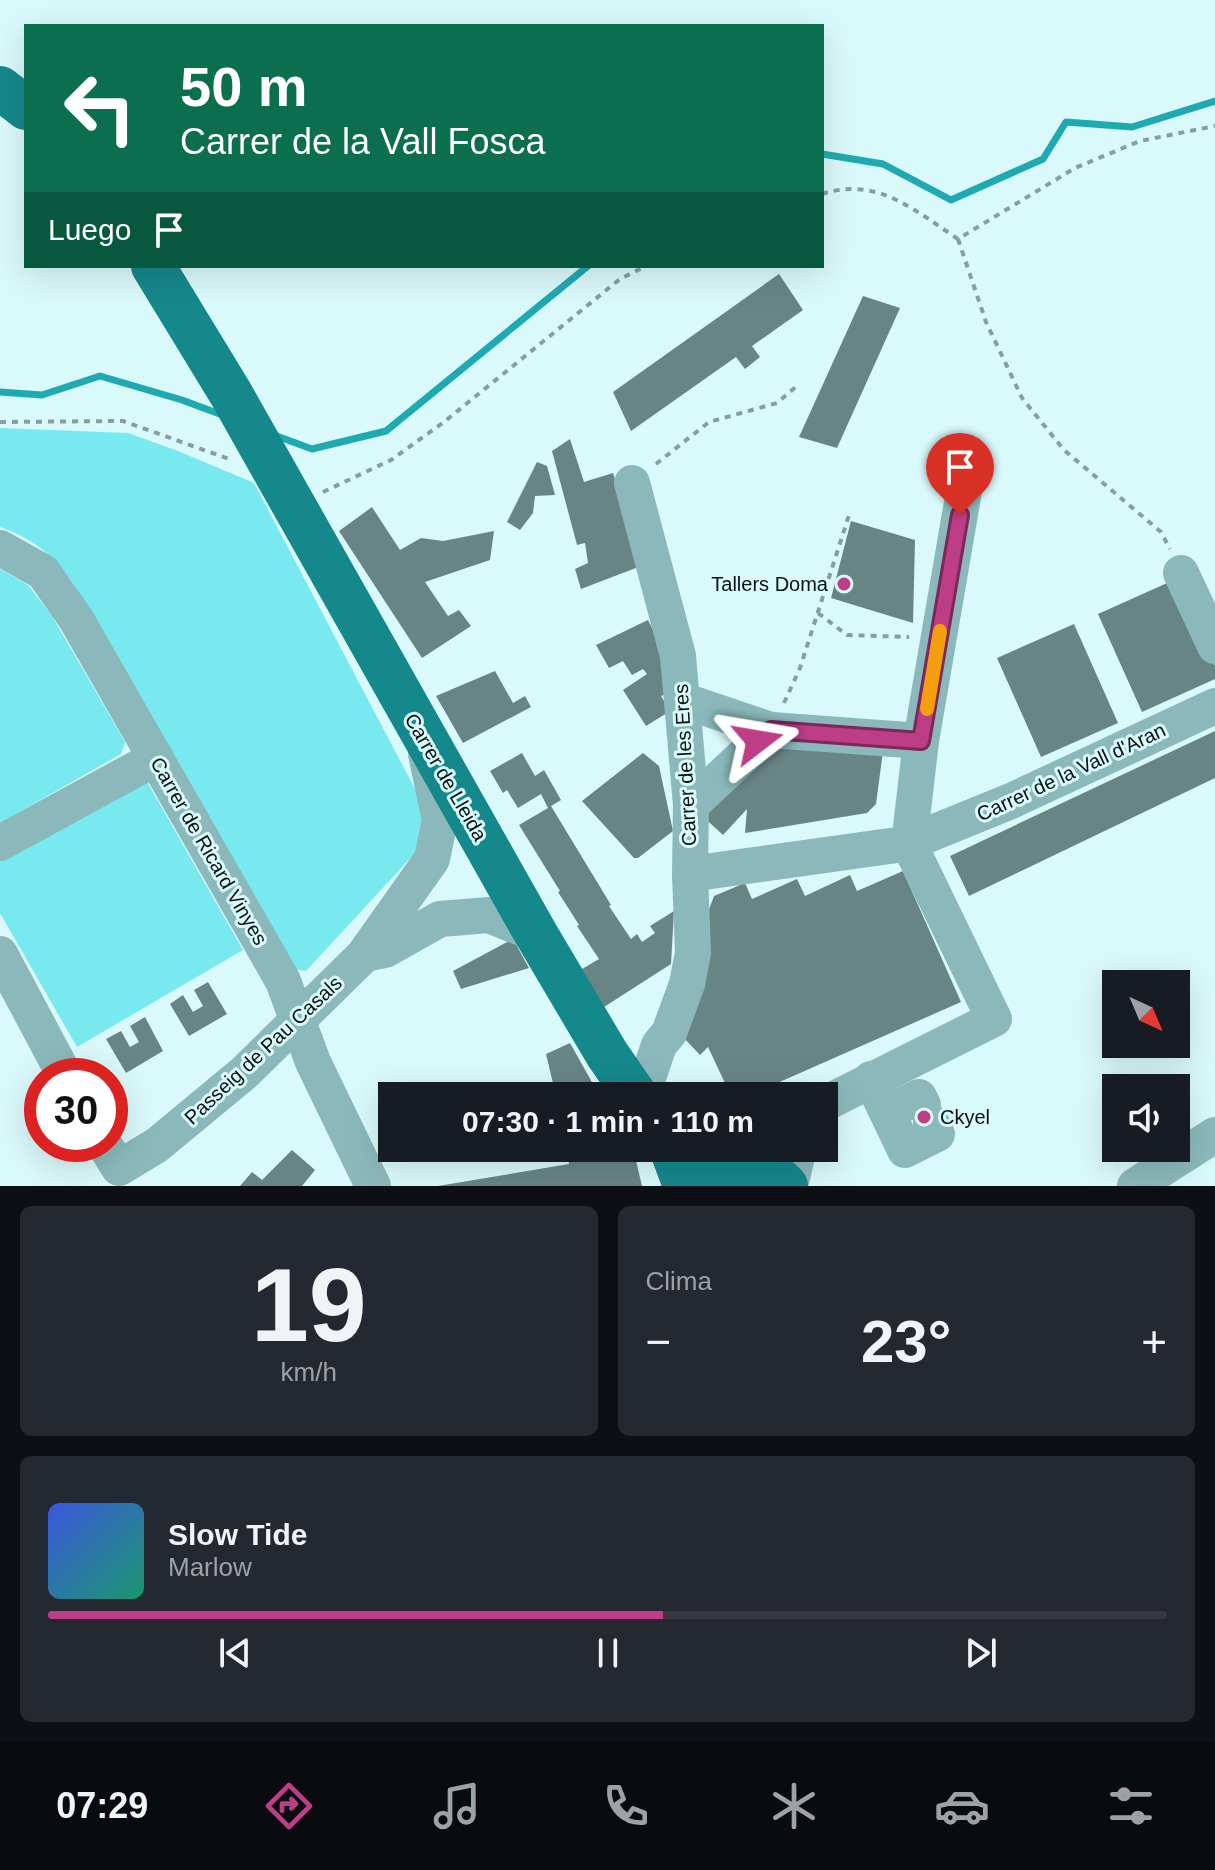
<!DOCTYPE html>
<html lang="es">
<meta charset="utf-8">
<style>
:root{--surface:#171b24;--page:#242831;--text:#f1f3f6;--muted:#9ea1a6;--line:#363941;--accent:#be3d87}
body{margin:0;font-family:Helvetica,sans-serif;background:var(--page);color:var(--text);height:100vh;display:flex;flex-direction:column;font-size:30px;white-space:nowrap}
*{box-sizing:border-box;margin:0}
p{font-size:26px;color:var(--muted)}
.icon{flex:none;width:44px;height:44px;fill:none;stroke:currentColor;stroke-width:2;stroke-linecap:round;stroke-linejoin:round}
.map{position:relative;height:1186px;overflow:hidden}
.details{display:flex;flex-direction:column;gap:20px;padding:20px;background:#0d0f14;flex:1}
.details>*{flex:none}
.top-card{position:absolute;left:24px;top:24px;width:800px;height:244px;border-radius:0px;box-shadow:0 8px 32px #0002;background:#0b6e4f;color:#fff;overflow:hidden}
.needle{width:52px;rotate:136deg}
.fabs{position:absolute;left:1102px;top:970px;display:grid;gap:16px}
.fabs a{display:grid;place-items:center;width:88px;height:88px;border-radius:0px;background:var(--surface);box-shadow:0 8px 32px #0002;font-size:40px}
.speed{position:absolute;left:24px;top:1058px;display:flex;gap:16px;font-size:40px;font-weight:700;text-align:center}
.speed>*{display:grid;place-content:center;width:104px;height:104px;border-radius:50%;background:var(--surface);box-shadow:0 8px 32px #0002;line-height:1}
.speed .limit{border:12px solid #d22;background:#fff;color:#111}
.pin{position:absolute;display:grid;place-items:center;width:68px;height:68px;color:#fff;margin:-82px -34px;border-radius:50% 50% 50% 0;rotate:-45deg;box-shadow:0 0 8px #0007}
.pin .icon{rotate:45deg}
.me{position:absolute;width:88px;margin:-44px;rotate:76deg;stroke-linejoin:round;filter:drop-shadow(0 0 6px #0008)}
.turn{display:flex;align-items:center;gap:28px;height:168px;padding:0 24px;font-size:36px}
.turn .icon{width:104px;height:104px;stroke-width:2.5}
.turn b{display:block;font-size:56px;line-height:68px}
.then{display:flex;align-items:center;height:76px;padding:0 24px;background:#0003;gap:16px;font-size:30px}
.big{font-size:60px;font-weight:600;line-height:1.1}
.details .tile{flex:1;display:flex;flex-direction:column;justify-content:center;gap:12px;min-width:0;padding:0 28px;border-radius:12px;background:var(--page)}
.details .dial{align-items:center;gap:0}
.dial b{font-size:104px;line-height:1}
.song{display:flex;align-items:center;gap:24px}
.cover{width:96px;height:96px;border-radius:12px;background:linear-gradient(135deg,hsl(230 70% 55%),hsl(160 70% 35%))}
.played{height:8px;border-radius:4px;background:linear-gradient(90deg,var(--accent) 55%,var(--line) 55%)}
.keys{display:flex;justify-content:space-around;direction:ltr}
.heat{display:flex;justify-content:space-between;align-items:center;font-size:44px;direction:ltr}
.details .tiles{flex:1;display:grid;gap:20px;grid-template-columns:1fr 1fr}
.tile:last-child{grid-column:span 2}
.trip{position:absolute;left:378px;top:1082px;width:460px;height:80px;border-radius:0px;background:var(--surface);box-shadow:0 8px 32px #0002;font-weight:600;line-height:80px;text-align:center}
.menu{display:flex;height:128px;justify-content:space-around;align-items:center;background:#090b0e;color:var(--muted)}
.menu .icon{width:56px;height:56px}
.menu .active{color:var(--accent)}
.menu b{font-size:36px;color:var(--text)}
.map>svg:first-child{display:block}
</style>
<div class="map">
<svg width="1215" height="1186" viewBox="0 0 1215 1186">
<rect width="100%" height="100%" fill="#daf9fa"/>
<g fill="#78e9ee">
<path d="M0 428 128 433 178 451 254 483 425 808 417 851 306 971 295 969 75 586C53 555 36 540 0 527Z"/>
<polygon points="0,569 28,585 52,616 125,742 121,754 0,823"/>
<polygon points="146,780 243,950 77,1047 0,913 0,853"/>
</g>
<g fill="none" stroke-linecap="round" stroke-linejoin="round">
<g stroke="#1eaab0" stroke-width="7">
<polyline points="822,154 883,164 951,200 1043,159 1066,122 1132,127 1215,101"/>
<polyline points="0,392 42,395 100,376 182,400 225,416"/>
<polyline points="274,435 312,449 386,431 588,266"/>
</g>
</g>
<g fill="#688586">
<polygon points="779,274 803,310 752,346 760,357 745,369 736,357 631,431 613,392"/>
<polygon points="863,296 900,308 837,448 799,437"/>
<polygon points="570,439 584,482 613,473 641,566 581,589 575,569 588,563 585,543 577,545 552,451"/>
<polygon points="537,462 547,466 555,495 535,496 533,513 520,530 507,522"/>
<polygon points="372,507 400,550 421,538 443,541 494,531 490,560 425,582 448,616 459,610 471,626 422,658 339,531"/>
<polygon points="851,521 915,540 913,623 831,598"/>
<polygon points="1176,579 1215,666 1215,679 1142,712 1098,614"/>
<polygon points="648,620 659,642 673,691 661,696 670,711 646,726 623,690 647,674 643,669 632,675 623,661 609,668 596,645"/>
<polygon points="1074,624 1118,723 1041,757 997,658"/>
<polygon points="495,671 513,703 525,696 531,707 463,743 436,696"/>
<polygon points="1215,731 1215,778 969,896 950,856"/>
<polygon points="768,739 883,751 876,804 867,813 745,833 747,809 723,835 699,813"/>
<polygon points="522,753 535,776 544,770 561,800 551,806 611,905 609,906 631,939 637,934 642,942 655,933 650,926 674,911 671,964 604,1007 582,969 599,959 577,926 579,925 558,892 560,891 519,825 548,808 541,794 518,808 507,790 503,793 490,771"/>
<polygon points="643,753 659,766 673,831 638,858 634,858 582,801"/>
<polygon points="903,871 961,1002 748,1096 731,1096 708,1047 700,1055 682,1036 705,920 714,896 745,883 752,899 797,879 805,896 850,875 857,891"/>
<polygon points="513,939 529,968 461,989 453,971"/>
<polygon points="208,982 227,1014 189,1036 170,1004 183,995 193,1012 203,1006 194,990"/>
<polygon points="145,1017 163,1051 126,1073 106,1039 121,1031 130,1047 139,1042 130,1026"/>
<polygon points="570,1043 593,1084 597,1084 602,1096 556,1096 546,1054"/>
<polygon points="566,1148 633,1148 642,1186 438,1186 569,1164"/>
<polygon points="292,1150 315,1170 302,1186 240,1186 252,1172 262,1180"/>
</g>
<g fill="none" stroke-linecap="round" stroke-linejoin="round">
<g stroke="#879e9f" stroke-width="4" stroke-dasharray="6 6" stroke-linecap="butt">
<path d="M822 194C877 176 914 210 958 239L1075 168 1140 141 1215 126"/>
<polyline points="958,239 986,322 1022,398 1064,450 1161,532 1170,549"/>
<polyline points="0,422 123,421 229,459"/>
<polyline points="656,464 709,422 777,403 798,385"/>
<polyline points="323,492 391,460 444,422 620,279 646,266"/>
<polyline points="818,613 847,635 909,637"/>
<polyline points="784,703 800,668 850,512"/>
</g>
<g stroke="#8bb9bb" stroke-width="36">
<polyline points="632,483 678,656 691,805 690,874 693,953 687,984 669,1033 659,1045 642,1096"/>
<polyline points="0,548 43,572 76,619 283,981 313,1062 373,1186"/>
<polyline points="1181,573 1215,646"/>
<polyline points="682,700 771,730"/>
<polyline points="691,805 771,730 921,741"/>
<polyline points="911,827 921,741 965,485"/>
<polyline points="925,836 1011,801 1215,706"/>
<polyline points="0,843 156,758"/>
<polyline points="690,874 897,845"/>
<polyline points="0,954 65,1076"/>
<polyline points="366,954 385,950 440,919 489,915 536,934"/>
<polyline points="871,1079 905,1150 937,1134 931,1122"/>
<polyline points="824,1104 994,1019 915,856"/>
<polyline points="887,1112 919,1097 923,1105"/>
<polyline points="104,1144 119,1168 157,1145 245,1072 364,955 432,859 440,820 426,754"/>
<polyline points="790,1186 799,1148"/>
<polyline points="1135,1186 1215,1135"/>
</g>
<g stroke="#15888c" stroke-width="44">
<polyline points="0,88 26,108"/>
<polyline points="153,266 231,394 536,934 607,1054 636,1096"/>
<polyline points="671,1148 685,1186"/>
<path d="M697 1186C723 1160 760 1157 786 1186"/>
</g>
</g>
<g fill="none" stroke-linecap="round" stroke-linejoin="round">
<g stroke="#7c2858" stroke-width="20">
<polyline id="route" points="758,741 771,730 921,741 960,515"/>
</g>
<use href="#route" stroke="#be3d87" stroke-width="14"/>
<polyline stroke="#f59e0b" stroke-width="14" points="927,709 940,631"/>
</g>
<g fill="#be3d87" stroke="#daf9fa" stroke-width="3">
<circle cx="844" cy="584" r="8"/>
<circle cx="924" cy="1117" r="8"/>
</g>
<g text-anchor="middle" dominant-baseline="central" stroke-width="6" stroke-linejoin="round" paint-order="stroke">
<g font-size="20" fill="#071213" stroke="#daf9fa" text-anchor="end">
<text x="828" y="584">Tallers Doma</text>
<text x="940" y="1117" text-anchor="start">Ckyel</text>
</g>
<g font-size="20" fill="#071213" stroke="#daf9fa">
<text transform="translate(685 765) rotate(-93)">Carrer de les Eres</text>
<text transform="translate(1071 772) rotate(-25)">Carrer de la Vall d'Aran</text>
<text transform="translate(446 777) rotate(60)">Carrer de Lleida</text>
<text transform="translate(209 851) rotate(60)">Carrer de Ricard Vinyes</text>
<text transform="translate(263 1050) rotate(-43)">Passeig de Pau Casals</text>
</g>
</g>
</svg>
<div class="fabs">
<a><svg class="needle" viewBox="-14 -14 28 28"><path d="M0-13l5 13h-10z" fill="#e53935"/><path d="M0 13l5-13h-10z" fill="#9ea1a6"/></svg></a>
<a><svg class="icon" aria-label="sound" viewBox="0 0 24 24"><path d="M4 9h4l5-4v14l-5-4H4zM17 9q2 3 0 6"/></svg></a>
</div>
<div class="speed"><div class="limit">30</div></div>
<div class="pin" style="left:960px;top:515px;background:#d93025"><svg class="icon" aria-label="arrive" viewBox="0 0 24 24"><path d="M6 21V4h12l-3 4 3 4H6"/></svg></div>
<svg class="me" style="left:758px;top:741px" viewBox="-20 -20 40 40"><path d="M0-17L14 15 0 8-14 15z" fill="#be3d87" stroke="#fff" stroke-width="4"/></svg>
<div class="trip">07:30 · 1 min · 110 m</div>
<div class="top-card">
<div class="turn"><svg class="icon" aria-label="left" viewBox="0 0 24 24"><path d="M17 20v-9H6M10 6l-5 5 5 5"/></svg><div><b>50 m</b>Carrer de la Vall Fosca</div></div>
<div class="then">Luego<svg class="icon" aria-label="arrive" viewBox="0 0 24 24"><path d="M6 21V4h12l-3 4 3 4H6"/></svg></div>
</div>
</div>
<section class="details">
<div class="tiles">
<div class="tile dial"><b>19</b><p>km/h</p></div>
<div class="tile"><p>Clima</p>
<div class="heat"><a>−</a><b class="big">23°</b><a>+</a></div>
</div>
<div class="tile">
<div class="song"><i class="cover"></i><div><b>Slow Tide</b><p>Marlow</p></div></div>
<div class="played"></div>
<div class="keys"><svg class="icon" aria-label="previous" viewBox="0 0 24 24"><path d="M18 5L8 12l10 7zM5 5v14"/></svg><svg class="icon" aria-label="pause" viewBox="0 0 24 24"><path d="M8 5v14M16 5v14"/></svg><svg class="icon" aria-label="next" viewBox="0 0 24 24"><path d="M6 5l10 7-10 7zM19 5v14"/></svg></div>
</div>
</div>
</section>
<nav class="menu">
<b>07:29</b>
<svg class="icon active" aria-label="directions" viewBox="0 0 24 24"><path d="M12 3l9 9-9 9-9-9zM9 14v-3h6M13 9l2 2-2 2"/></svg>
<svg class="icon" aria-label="music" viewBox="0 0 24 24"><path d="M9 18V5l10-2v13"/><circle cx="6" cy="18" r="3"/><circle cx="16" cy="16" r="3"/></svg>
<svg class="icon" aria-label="phone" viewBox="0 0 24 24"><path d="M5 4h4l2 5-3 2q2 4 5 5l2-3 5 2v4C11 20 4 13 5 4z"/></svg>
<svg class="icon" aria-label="climate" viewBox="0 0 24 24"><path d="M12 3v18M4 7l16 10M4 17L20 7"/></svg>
<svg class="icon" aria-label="car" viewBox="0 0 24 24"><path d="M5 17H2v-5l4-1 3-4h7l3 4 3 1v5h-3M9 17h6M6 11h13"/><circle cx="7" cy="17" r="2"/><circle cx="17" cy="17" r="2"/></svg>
<svg class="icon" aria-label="filters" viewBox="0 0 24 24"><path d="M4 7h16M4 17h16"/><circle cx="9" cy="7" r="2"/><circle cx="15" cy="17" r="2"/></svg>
</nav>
